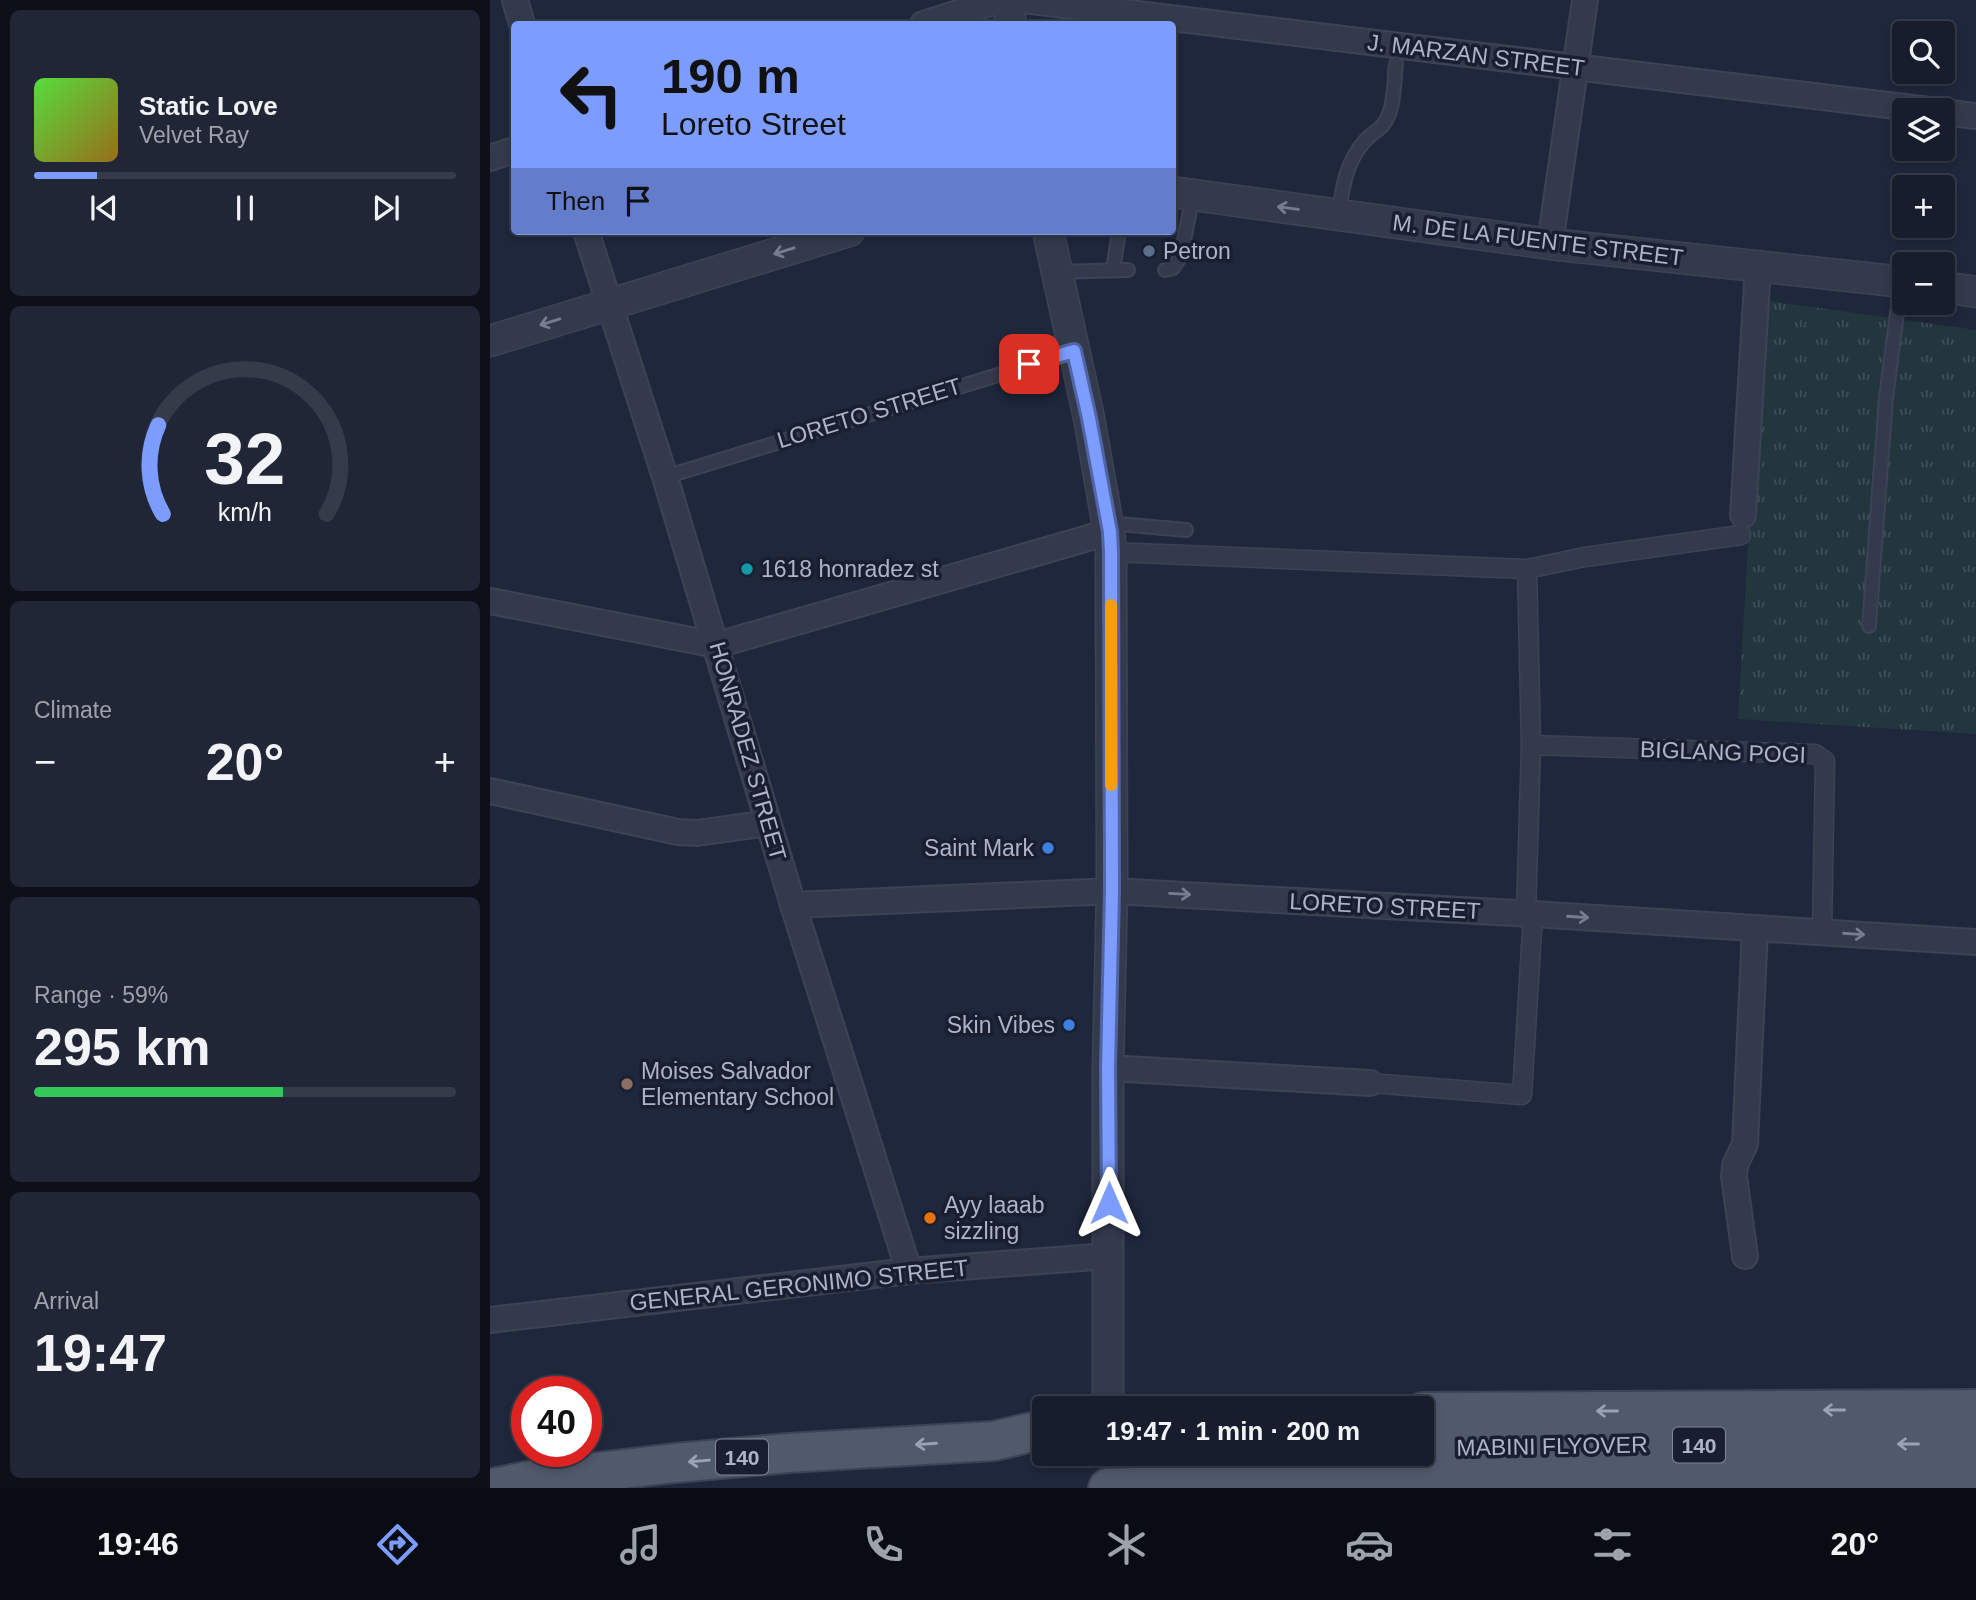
<!DOCTYPE html>
<meta charset="utf-8">
<style>
:root{--surface:#171d2d;--page:#202635;--text:#f1f3f6;--muted:#9ea2aa;--line:#363b49;--accent:#7c9cff}
body{margin:0;font-family:Arial,sans-serif;background:var(--page);color:var(--text);height:100vh;display:flex;flex-direction:column;font-size:26px;white-space:nowrap}
*{box-sizing:border-box;margin:0}
p{font-size:23px;color:var(--muted)}
.icon{flex:none;width:38px;height:38px;fill:none;stroke:currentColor;stroke-width:2;stroke-linecap:round;stroke-linejoin:round}
.map{position:relative;flex:1;overflow:hidden}
.drawer{display:flex;flex-direction:column;gap:10px;padding:10px;background:#0d1019;width:490px}
.drawer>*{flex:none}
.guide{position:absolute;left:21px;top:21px;width:665px;height:214px;border-radius:7px;box-shadow:0 4px 10px #0003,0 0 0 2px var(--line);background:#7c9cff;color:#111;overflow:hidden}
.tools{position:absolute;left:1402px;top:21px;display:grid;gap:14px}
.tools a{display:grid;place-items:center;width:63px;height:63px;border-radius:7px;background:var(--surface);box-shadow:0 4px 10px #0003,0 0 0 2px var(--line);font-size:35px}
.speed{position:absolute;left:21px;top:1376px;display:flex;gap:14px;font-size:35px;font-weight:700;text-align:center}
.speed>*{display:grid;place-content:center;width:91px;height:91px;border-radius:50%;background:var(--surface);box-shadow:0 4px 10px #0003,0 0 0 2px var(--line);line-height:1}
.speed .limit{border:10px solid #d22;background:#fff;color:#111}
.pin{position:absolute;display:grid;place-items:center;width:60px;height:60px;color:#fff;margin:-30px;border-radius:14px;box-shadow:0 4px 10px #0006}
.me{position:absolute;width:77px;margin:-38px;rotate:0deg;stroke-linejoin:round;filter:drop-shadow(0 0 5px #0008)}
.turn{display:flex;align-items:center;gap:24px;height:147px;padding:0 35px;font-size:32px}
.turn .icon{width:91px;height:91px;stroke-width:2.5}
.turn b{display:block;font-size:49px;line-height:60px}
.then{display:flex;align-items:center;height:66px;padding:0 35px;background:#0003;gap:14px;font-size:26px}
.big{font-size:52px;font-weight:700;line-height:1.1}
.drawer .tile{flex:1;display:flex;flex-direction:column;justify-content:center;gap:10px;min-width:0;padding:0 24px;border-radius:10px;background:var(--page)}
.drawer .dial{align-items:center;gap:0}
.dial svg{height:182px;overflow:visible;fill:none;stroke:var(--line);stroke-width:7;stroke-linecap:round;text-anchor:middle}
.dial text{fill:var(--text);stroke:none}
.song{display:flex;align-items:center;gap:21px}
.cover{width:84px;height:84px;border-radius:10px;background:linear-gradient(135deg,hsl(110 70% 55%),hsl(40 70% 35%))}
.played{height:7px;border-radius:4px;background:linear-gradient(90deg,var(--accent) 15%,var(--line) 15%)}
.keys{display:flex;justify-content:space-around;direction:ltr}
.heat{display:flex;justify-content:space-between;align-items:center;font-size:38px;direction:ltr}
.charge{height:10px;border-radius:5px;background:linear-gradient(90deg,#34c759 59%,var(--line) 0)}
.trip{position:absolute;left:542px;top:1396px;width:402px;height:70px;border-radius:7px;background:var(--surface);box-shadow:0 4px 10px #0003,0 0 0 2px var(--line);font-weight:700;line-height:70px;text-align:center}
.tabs{display:flex;height:112px;justify-content:space-around;align-items:center;background:#090c12;color:var(--muted)}
.tabs .icon{width:49px;height:49px}
.tabs .active{color:var(--accent)}
.tabs b{font-size:32px;color:var(--text)}
main{display:flex;flex:1;min-height:0}
.map>svg:first-child{display:block}
</style>
<main>
<section class="drawer">
<div class="tile">
<div class="song"><i class="cover"></i><div><b>Static Love</b><p>Velvet Ray</p></div></div>
<div class="played"></div>
<div class="keys"><svg class="icon" aria-label="previous" viewBox="0 0 24 24"><path d="M18 5L8 12l10 7zM5 5v14"/></svg><svg class="icon" aria-label="pause" viewBox="0 0 24 24"><path d="M8 5v14M16 5v14"/></svg><svg class="icon" aria-label="next" viewBox="0 0 24 24"><path d="M6 5l10 7-10 7zM19 5v14"/></svg></div>
</div>
<div class="tile dial"><svg viewBox="0 0 100 80">
<path d="M14 69A42 42 0 1 1 86 69"/>
<path d="M14 69A42 42 0 0 1 12 30" stroke="#7c9cff"/>
<text x="50" y="56" font-size="32" font-weight="700">32</text>
<text x="50" y="72" font-size="11">km/h</text>
</svg></div>
<div class="tile"><p>Climate</p>
<div class="heat"><a>−</a><b class="big">20°</b><a>+</a></div>
</div>
<div class="tile"><p>Range · 59%</p><b class="big">295 km</b><div class="charge"></div></div>
<div class="tile"><p>Arrival</p><b class="big">19:47</b></div>
</section>
<div class="map">
<svg width="1486" height="1488" viewBox="0 0 1486 1488">
<defs>
<pattern id="grass-tufts" width="24" height="20" patternUnits="userSpaceOnUse" patternTransform="scale(1.75)"><rect width="24" height="20" fill="#21363d"/><path d="M3 7l-1-3M5 7V3M7 7l1-3M15 17l-1-3M17 17v-4M19 17l1-3" fill="none" stroke="#3f5158"/></pattern>
</defs>
<rect width="100%" height="100%" fill="#1f273c"/>
<polygon fill="url(#grass-tufts)" points="1272,300 1486,330 1486,734 1248,719"/>
<g fill="none" stroke-linecap="round" stroke-linejoin="round">
<g stroke="#3d4355" stroke-width="16">
<g id="service">
<path d="M849 214C852 189 856 162 874 142 883 131 894 129 899 114 905 99 904 80 906 64"/>
<polyline points="623,270 629,231"/>
<polyline points="675,270 683,268 691,256 703,195"/>
<polyline points="567,272 638,270"/>
<polyline points="175,477 583,352"/>
<polyline points="618,523 696,530"/>
<polyline points="1379,626 1396,398 1411,282"/>
</g>
</g>
<g stroke="#3d4355" stroke-width="21">
<g id="pedestrian">
<polyline points="621,552 1037,569 1095,557 1251,535"/>
<polyline points="1041,745 1325,754 1335,761 1332,932"/>
<polyline points="1036,914 1041,745 1037,569"/>
<polyline points="880,1083 1032,1095 1043,914"/>
</g>
</g>
<g stroke="#3d4355" stroke-width="28">
<g id="minor">
<polyline points="25,0 32,24"/>
<polyline points="533,0 1439,110"/>
<polyline points="433,24 510,0"/>
<polyline points="1452,112 1486,116"/>
<polyline points="0,158 24,150"/>
<polyline points="96,231 175,477 303,905 419,1271"/>
<polyline points="1060,244 1095,0"/>
<polyline points="1253,515 1268,266"/>
<polyline points="0,601 227,645 619,532"/>
<polyline points="0,791 188,832 207,833 278,823"/>
<polyline points="303,905 622,891 1043,914 1486,942"/>
<polyline points="618,1068 880,1083"/>
<polyline points="1255,1256 1244,1176 1245,1165 1255,1144 1265,929"/>
<polyline points="0,1320 419,1271 619,1256"/>
</g>
</g>
<g stroke="#3d4355" stroke-width="33">
<g id="tertiary">
<polyline points="517,0 521,24"/>
<polyline points="682,192 1060,244 1414,282"/>
<polyline points="558,231 599,418 619,532 621,552 622,891 618,1068 618,1409"/>
<polyline points="1452,287 1486,292"/>
<polyline points="0,341 359,231"/>
</g>
</g>
<g stroke="#3d4355" stroke-width="42">
<g id="primary">
<polyline points="933,1412 1486,1409"/>
<polyline points="933,1448 1486,1443"/>
<polyline points="3,1488 47,1479 185,1463 298,1453 504,1441 555,1429"/>
<polyline points="618,1488 747,1483 1486,1477"/>
</g>
</g>
<use href="#service" stroke="#333a4c" stroke-width="12"/>
<use href="#pedestrian" stroke="#333a4c" stroke-width="18"/>
<use href="#minor" stroke="#333a4c" stroke-width="24"/>
<use href="#tertiary" stroke="#333a4c" stroke-width="30"/>
<use href="#primary" stroke="#51596c" stroke-width="38"/>
</g>
<defs><path id="oneway-shaft" d="M-6 0H5M1.5-3L5.5 0L1.5 3" fill="none" stroke-width="1.6" stroke-linecap="round" stroke-linejoin="round" transform="scale(1.75)"/></defs>
<g stroke="#777d90">
<use href="#oneway-shaft" transform="translate(798 208) rotate(-172)"/>
<use href="#oneway-shaft" transform="translate(294 251) rotate(163)"/>
<use href="#oneway-shaft" transform="translate(60 322) rotate(163)"/>
<use href="#oneway-shaft" transform="translate(690 894) rotate(3)"/>
<use href="#oneway-shaft" transform="translate(1088 917) rotate(4)"/>
<use href="#oneway-shaft" transform="translate(1364 934) rotate(4)"/>
</g>
<g stroke="#9ba2b6">
<use href="#oneway-shaft" transform="translate(1344 1410) rotate(180)"/>
<use href="#oneway-shaft" transform="translate(1117 1411) rotate(180)"/>
<use href="#oneway-shaft" transform="translate(436 1444) rotate(176)"/>
<use href="#oneway-shaft" transform="translate(1418 1444) rotate(180)"/>
<use href="#oneway-shaft" transform="translate(209 1461) rotate(175)"/>
</g>
<g fill="none" stroke-linecap="round" stroke-linejoin="round">
<g stroke="#5165a6" stroke-width="18">
<polyline id="route" points="539,364 584,351 599,418 620,532 621,552 622,891 618,1068 619,1203"/>
</g>
<use href="#route" stroke="#7c9cff" stroke-width="12"/>
<polyline stroke="#f59e0b" stroke-width="12" points="621,605 621,785"/>
</g>
<circle fill="#5c6f8a" stroke="#191f30" stroke-width="2.5" cx="659" cy="251" r="7"/>
<circle fill="#0f9aa8" stroke="#191f30" stroke-width="2.5" cx="257" cy="569" r="7"/>
<g fill="#3f7fe0" stroke="#191f30" stroke-width="2.5">
<circle cx="558" cy="848" r="7"/>
<circle cx="579" cy="1025" r="7"/>
</g>
<circle fill="#8d6e63" stroke="#191f30" stroke-width="2.5" cx="137" cy="1084" r="7"/>
<circle fill="#e8710a" stroke="#191f30" stroke-width="2.5" cx="440" cy="1218" r="7"/>
<g text-anchor="middle" dominant-baseline="central" stroke-width="7" stroke-linejoin="round" paint-order="stroke">
<g fill="#191f30" stroke="#81879a" stroke-width="2">
<rect x="1183" y="1427.5" width="52" height="35" rx="5"/>
<rect x="226" y="1439.5" width="52" height="35" rx="5"/>
</g>
<g font-size="21" font-weight="bold" fill="#aeb4c8">
<text x="1209" y="1445">140</text>
<text x="252" y="1457">140</text>
</g>
<g font-size="23" fill="#aeb4c8" stroke="#191f30">
<text transform="translate(986 55) rotate(7)">J. MARZAN STREET</text>
<text transform="translate(1048 240) rotate(7)">M. DE LA FUENTE STREET</text>
<text transform="translate(379 413) rotate(-17)">LORETO STREET</text>
<text transform="translate(258 751) rotate(74)">HONRADEZ STREET</text>
<text transform="translate(1233 752) rotate(2)">BIGLANG POGI</text>
<text transform="translate(895 906) rotate(3)">LORETO STREET</text>
<text transform="translate(309 1285) rotate(-6)">GENERAL GERONIMO STREET</text>
<text transform="translate(1062 1446) rotate(-1)">MABINI FLYOVER</text>
</g>
<g font-size="23" fill="#aeb4c8" stroke="#191f30" text-anchor="start">
<text x="673" y="251">Petron</text>
<text x="271" y="569">1618 honradez st</text>
<text x="544" y="848" text-anchor="end">Saint Mark</text>
<text x="565" y="1025" text-anchor="end">Skin Vibes</text>
<text x="151" y="1071">Moises Salvador<tspan x="151" dy="26">Elementary School</tspan></text>
<text x="454" y="1205">Ayy laaab<tspan x="454" dy="26">sizzling</tspan></text>
</g>
</g>
</svg>
<div class="tools">
<a><svg class="icon" aria-label="search" viewBox="0 0 24 24"><circle cx="10" cy="10" r="6"/><path d="M15 15l6 6"/></svg></a>
<a><svg class="icon" aria-label="layers" viewBox="0 0 24 24"><path d="M12 4l9 5-9 5-9-5zM3 14l9 5 9-5"/></svg></a>
<a>+</a>
<a>−</a>
</div>
<div class="speed"><div class="limit">40</div></div>
<div class="pin" style="left:539px;top:364px;background:#d93025"><svg class="icon" aria-label="arrive" viewBox="0 0 24 24"><path d="M6 21V4h12l-3 4 3 4H6"/></svg></div>
<svg class="me" style="left:619px;top:1203px" viewBox="-20 -20 40 40"><path d="M0-17L14 15 0 8-14 15z" fill="#7c9cff" stroke="#fff" stroke-width="4"/></svg>
<div class="trip">19:47 · 1 min · 200 m</div>
<div class="guide">
<div class="turn"><svg class="icon" aria-label="left" viewBox="0 0 24 24"><path d="M17 20v-9H6M10 6l-5 5 5 5"/></svg><div><b>190 m</b>Loreto Street</div></div>
<div class="then">Then<svg class="icon" aria-label="arrive" viewBox="0 0 24 24"><path d="M6 21V4h12l-3 4 3 4H6"/></svg></div>
</div>
</div>
</main>
<nav class="tabs">
<b>19:46</b>
<svg class="icon active" aria-label="directions" viewBox="0 0 24 24"><path d="M12 3l9 9-9 9-9-9zM9 14v-3h6M13 9l2 2-2 2"/></svg>
<svg class="icon" aria-label="music" viewBox="0 0 24 24"><path d="M9 18V5l10-2v13"/><circle cx="6" cy="18" r="3"/><circle cx="16" cy="16" r="3"/></svg>
<svg class="icon" aria-label="phone" viewBox="0 0 24 24"><path d="M5 4h4l2 5-3 2q2 4 5 5l2-3 5 2v4C11 20 4 13 5 4z"/></svg>
<svg class="icon" aria-label="climate" viewBox="0 0 24 24"><path d="M12 3v18M4 7l16 10M4 17L20 7"/></svg>
<svg class="icon" aria-label="car" viewBox="0 0 24 24"><path d="M5 17H2v-5l4-1 3-4h7l3 4 3 1v5h-3M9 17h6M6 11h13"/><circle cx="7" cy="17" r="2"/><circle cx="17" cy="17" r="2"/></svg>
<svg class="icon" aria-label="filters" viewBox="0 0 24 24"><path d="M4 7h16M4 17h16"/><circle cx="9" cy="7" r="2"/><circle cx="15" cy="17" r="2"/></svg>
<b>20°</b>
</nav>
